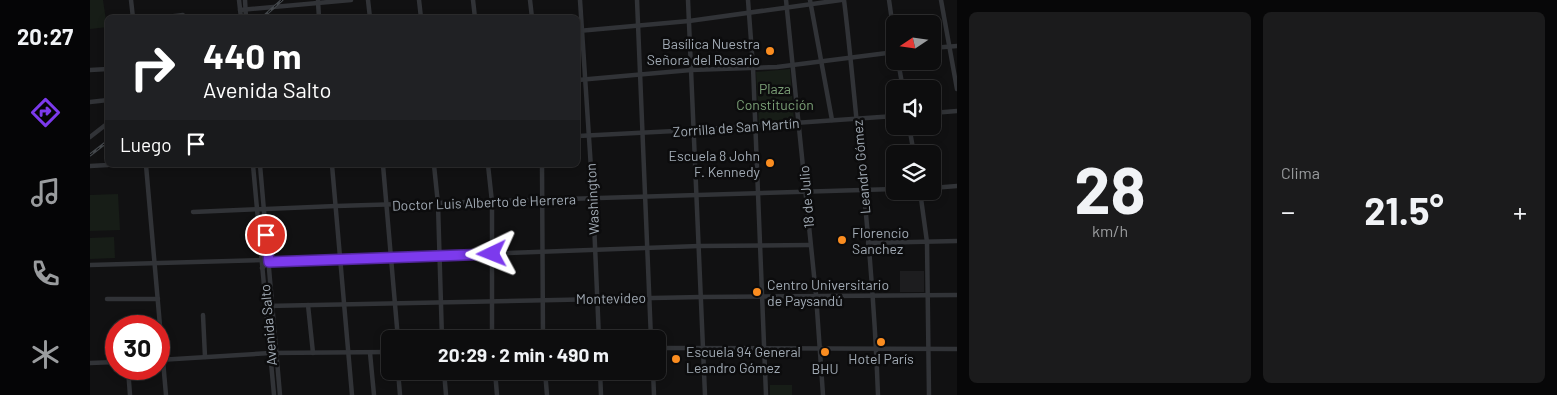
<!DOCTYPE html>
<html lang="es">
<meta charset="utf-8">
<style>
:root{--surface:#0d0d0e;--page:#1b1b1c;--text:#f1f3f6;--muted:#9a9c9e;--line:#2d2d2e;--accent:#7c3aed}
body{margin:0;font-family:Barlow,sans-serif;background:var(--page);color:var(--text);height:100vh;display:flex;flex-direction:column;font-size:19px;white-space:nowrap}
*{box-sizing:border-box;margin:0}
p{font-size:16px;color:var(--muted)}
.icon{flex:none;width:28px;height:28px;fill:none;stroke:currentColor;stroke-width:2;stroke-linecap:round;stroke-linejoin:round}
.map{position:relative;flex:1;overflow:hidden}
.sheet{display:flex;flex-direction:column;gap:12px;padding:12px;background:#070708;width:600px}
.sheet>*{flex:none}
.guide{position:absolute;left:15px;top:15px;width:475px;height:152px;border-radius:8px;box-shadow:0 2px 8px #0003,0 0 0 1px var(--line);background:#202124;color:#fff;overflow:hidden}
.needle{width:32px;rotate:257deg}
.fabs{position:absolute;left:796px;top:15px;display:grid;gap:10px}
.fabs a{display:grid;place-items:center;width:55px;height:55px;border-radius:8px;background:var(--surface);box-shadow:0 2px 8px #0003,0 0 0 1px var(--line);font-size:25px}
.speed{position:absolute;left:15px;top:315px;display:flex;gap:10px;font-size:25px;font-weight:700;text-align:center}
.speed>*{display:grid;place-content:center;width:65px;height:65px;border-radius:50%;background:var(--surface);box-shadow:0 2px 8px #0003,0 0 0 1px var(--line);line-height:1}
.speed .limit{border:8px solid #d22;background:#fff;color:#111}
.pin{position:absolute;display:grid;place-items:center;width:42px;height:42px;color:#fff;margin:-21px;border:2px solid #fff;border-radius:50%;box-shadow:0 1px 5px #0007}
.me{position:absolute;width:55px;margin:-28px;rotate:268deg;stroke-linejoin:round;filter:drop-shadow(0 0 4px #0008)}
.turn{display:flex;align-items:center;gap:18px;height:105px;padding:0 15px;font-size:22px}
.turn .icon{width:65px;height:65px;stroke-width:2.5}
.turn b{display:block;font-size:35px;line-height:42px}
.then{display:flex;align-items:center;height:48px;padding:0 15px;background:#0003;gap:10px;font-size:19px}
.big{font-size:38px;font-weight:700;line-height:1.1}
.sheet .tile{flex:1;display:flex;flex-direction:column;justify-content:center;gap:8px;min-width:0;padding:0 18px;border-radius:8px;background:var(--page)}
.sheet .dial{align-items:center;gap:0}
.dial b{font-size:65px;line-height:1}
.heat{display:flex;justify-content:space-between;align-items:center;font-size:28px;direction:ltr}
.sheet .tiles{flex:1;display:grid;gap:12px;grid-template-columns:repeat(2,1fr)}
.trip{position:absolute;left:291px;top:330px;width:285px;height:50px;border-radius:8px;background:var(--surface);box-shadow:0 2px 8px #0003,0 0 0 1px var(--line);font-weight:700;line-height:50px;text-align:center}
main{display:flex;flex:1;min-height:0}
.tab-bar{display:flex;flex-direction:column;width:90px;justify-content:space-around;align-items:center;background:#050506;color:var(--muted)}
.tab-bar .icon{width:35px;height:35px}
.tab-bar .selected{color:var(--accent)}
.tab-bar b{font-size:22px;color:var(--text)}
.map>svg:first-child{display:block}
</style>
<main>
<nav class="tab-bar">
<b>20:27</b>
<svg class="icon selected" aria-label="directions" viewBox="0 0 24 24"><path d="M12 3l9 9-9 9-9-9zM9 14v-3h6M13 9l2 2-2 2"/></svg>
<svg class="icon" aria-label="music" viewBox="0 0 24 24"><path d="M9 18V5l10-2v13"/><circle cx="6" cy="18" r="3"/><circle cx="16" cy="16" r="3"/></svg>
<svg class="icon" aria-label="phone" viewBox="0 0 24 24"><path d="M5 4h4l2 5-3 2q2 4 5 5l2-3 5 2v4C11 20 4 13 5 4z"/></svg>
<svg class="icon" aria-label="climate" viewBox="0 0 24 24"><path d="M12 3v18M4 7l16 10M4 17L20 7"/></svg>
</nav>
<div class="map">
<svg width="867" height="395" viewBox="0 0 867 395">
<rect width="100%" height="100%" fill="#111112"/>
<rect fill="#1d1d1f" x="810" y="271" width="24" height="21"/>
<g fill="#171d17">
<polygon points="0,0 13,0 17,27 0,29"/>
<polygon points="700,69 704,121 669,124 666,72"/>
<polygon points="28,194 30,230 0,231 0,195"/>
<polygon points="24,237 25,258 0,259 0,238"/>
<rect x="680" y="385" width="22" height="10"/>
</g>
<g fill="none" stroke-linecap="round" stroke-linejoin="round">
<g stroke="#313337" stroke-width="4.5">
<polyline points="41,0 43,18"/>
<polyline points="149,0 151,18"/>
<polyline points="155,0 156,18"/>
<polyline points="278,0 280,18"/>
<polyline points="329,0 331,18"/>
<polyline points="383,0 385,18"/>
<polyline points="440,0 442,18"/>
<polyline points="490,0 503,199 509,339"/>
<polyline points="547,0 561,339"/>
<polyline points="598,0 615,395"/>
<polyline points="658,0 663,67 676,395"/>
<polyline points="696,0 726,295 733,395"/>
<polyline points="720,0 742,120"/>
<path d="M754 0C760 48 764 96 769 144 778 228 785 311 788 395"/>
<polyline points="799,0 805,42"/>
<polyline points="851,0 867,89"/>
<polyline points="228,1 229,18"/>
<polyline points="150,10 261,0"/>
<polyline points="69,18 93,15 94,18"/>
<polyline points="488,31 599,21 751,0"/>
<polyline points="842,48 867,46"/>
<polyline points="808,61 813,89"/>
<polyline points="0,70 18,69"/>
<polyline points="488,80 601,70 687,67 805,52"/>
<polyline points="0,102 18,100"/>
<polyline points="842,113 867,111"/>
<polyline points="819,126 824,154"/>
<polyline points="488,136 604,130 805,116"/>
<polyline points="0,137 18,123"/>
<polyline points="56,165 76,395"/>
<polyline points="163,165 184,395"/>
<polyline points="170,165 190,395"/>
<polyline points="242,165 262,395"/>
<polyline points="293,165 308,339"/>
<polyline points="344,165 348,204 352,339"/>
<polyline points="398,165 402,202 402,339"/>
<polyline points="452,165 453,339"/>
<polyline points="0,166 18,165"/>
<polyline points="842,188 867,186"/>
<polyline points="830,191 837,242 839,395"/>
<polyline points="103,212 246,206 805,189"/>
<polyline points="778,243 867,241"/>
<polyline points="0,265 173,260"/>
<polyline points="172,268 179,262 609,246 720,245"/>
<polyline points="17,299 68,299"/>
<polyline points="218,305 223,353"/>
<polyline points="176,306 611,297 867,295"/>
<polyline points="113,315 115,357"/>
<polyline points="568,348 867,349"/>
<polyline points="280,353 284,395"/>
<polyline points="69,360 180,353 300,352"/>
<polyline points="0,363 26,362"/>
<polyline points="38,369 40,395"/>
<polyline points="308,371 310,395"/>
<polyline points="354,371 356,395"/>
<polyline points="405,371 407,395"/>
<polyline points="455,371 457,395"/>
<polyline points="510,371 511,395"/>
<polyline points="563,371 564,395"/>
</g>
<g stroke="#44484c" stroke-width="3">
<g id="rail">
<polyline points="172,18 192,0"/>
<polyline points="0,155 18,141"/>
</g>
</g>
<use href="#rail" stroke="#0c0c0d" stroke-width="1" stroke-dasharray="4" stroke-linecap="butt"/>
</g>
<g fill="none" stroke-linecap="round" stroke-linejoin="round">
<g stroke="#51269a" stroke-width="12">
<polyline id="route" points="176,235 179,262 402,254"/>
</g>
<use href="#route" stroke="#7c3aed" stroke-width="9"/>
</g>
<g fill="#fb8d20" stroke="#0c0c0d" stroke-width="2">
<circle cx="680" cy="51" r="5"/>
<circle cx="680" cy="163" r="5"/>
<circle cx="752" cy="240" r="5"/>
<circle cx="667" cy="292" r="5"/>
<circle cx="791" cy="342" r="5"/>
<circle cx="735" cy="352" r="5"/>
<circle cx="586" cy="359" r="5"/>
</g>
<g text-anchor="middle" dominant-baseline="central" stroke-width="5" stroke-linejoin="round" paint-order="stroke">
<g font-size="14" fill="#a1aab4" stroke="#0c0c0d" text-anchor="start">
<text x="670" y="43" text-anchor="end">Basílica Nuestra<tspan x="670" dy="16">Señora del Rosario</tspan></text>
<text x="670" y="155" text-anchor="end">Escuela 8 John<tspan x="670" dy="16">F. Kennedy</tspan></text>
<text x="762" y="232">Florencio<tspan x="762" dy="16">Sanchez</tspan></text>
<text x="677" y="284">Centro Universitario<tspan x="677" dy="16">de Paysandú</tspan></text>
<text x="596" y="351">Escuela 94 General<tspan x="596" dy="16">Leandro Gómez</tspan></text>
<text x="791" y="358" text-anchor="middle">Hotel París</text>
<text x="735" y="368" text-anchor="middle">BHU</text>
</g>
<g font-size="14" fill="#7ba077" stroke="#0c0c0d">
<text x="685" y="88">Plaza<tspan x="685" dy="16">Constitución</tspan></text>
</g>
<g font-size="14" fill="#a1aab4" stroke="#0c0c0d">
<text transform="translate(646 127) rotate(-4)">Zorrilla de San Martín</text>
<text transform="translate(771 167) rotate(-95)">Leandro Gómez</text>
<text transform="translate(716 197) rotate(-95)">18 de Julio</text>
<text transform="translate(502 199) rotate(-93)">Washington</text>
<text transform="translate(394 202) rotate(-2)">Doctor Luis Alberto de Herrera</text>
<text transform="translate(521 298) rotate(-1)">Montevideo</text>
<text transform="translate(178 325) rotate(-95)">Avenida Salto</text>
</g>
</g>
</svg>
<div class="fabs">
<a><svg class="needle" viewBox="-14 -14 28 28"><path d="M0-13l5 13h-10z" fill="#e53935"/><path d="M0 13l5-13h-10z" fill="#9a9c9e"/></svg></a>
<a><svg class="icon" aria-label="sound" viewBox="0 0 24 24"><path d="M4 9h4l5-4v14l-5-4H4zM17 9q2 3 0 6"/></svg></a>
<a><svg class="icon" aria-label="layers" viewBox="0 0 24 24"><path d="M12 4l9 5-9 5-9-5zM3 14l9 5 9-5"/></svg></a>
</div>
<div class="speed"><div class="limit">30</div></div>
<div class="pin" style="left:176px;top:235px;background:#d93025"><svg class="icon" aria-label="arrive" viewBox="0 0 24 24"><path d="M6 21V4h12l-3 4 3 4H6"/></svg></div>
<svg class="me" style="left:402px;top:254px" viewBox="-20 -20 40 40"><path d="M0-17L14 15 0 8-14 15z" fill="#7c3aed" stroke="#fff" stroke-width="4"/></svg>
<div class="trip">20:29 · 2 min · 490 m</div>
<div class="guide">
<div class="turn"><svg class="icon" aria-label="right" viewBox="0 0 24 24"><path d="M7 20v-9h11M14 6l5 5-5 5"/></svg><div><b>440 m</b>Avenida Salto</div></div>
<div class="then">Luego<svg class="icon" aria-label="arrive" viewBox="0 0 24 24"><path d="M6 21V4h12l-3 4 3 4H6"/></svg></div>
</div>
</div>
<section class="sheet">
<div class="tiles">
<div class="tile dial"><b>28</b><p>km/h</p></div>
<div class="tile"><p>Clima</p>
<div class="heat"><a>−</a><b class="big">21.5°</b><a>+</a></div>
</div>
</div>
</section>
</main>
